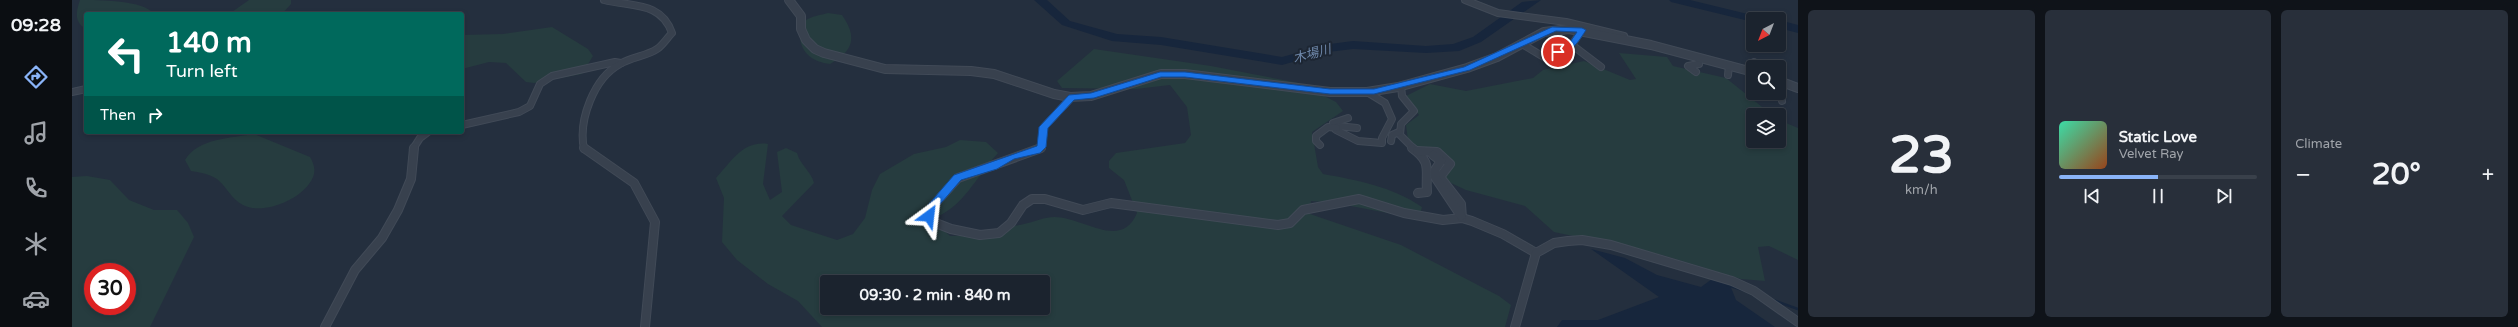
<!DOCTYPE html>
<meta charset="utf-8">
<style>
:root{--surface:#1b232e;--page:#282f3a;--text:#f1f3f6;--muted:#a0a4aa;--line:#39404a;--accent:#8ab4f8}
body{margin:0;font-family:"Varela Round","Noto Sans JP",sans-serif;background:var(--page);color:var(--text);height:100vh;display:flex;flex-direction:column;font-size:15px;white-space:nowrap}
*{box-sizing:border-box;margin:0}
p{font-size:13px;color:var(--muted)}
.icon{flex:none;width:22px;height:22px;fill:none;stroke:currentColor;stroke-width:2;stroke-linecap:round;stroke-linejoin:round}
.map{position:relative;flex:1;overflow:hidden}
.panel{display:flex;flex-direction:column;gap:10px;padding:10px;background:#0f1319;width:720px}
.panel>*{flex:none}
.hud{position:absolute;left:12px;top:12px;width:380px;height:122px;border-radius:4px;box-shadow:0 2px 6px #0003,0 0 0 1px var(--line);background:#00695c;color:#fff;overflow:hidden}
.needle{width:26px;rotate:222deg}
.tools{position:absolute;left:1674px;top:12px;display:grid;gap:8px}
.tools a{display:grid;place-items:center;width:40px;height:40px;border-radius:4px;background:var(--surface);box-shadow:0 2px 6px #0003,0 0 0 1px var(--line);font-size:20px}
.speed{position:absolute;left:12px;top:263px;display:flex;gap:8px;font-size:20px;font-weight:700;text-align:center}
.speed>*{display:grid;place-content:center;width:52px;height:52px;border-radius:50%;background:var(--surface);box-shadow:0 2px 6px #0003,0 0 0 1px var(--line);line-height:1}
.speed .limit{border:6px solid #d22;background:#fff;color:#111}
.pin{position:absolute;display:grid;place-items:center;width:34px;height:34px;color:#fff;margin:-17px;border:2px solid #fff;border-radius:50%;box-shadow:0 1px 4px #0007}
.me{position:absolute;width:44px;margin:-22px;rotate:30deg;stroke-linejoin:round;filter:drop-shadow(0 0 3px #0008)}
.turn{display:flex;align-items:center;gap:14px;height:84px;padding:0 16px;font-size:18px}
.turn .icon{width:52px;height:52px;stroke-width:2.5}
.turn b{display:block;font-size:28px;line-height:34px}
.then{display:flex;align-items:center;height:38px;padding:0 16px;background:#0003;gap:8px;font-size:15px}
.big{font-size:30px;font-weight:700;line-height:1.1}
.panel .card{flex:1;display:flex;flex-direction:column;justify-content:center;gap:6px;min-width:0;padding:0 14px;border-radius:6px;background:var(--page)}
.panel .dial{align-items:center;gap:0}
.dial b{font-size:52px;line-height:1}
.song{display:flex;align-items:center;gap:12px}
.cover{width:48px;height:48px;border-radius:6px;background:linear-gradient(135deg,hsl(160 70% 55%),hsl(20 70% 35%))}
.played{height:4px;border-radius:2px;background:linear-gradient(90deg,var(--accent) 50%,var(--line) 50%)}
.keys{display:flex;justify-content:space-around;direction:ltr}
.heat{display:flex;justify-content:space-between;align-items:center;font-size:22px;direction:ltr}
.panel .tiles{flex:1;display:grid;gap:10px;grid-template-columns:repeat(3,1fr)}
.trip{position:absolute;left:748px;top:275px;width:230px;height:40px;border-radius:4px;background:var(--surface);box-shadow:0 2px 6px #0003,0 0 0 1px var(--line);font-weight:700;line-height:40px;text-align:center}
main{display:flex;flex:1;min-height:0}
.tabs{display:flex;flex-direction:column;width:72px;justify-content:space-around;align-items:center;background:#0b0e12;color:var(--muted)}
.tabs .icon{width:28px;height:28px}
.tabs .current{color:var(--accent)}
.tabs b{font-size:18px;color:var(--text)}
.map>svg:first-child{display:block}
</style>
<main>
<nav class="tabs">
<b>09:28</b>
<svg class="icon current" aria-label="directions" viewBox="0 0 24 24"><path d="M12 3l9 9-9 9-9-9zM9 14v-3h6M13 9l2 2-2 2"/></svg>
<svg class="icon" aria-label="music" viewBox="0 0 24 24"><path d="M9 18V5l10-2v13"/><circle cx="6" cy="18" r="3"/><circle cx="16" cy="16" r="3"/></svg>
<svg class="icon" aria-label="phone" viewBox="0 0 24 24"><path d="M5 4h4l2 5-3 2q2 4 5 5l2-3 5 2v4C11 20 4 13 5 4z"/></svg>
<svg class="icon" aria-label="climate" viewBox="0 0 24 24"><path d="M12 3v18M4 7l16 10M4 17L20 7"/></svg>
<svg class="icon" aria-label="car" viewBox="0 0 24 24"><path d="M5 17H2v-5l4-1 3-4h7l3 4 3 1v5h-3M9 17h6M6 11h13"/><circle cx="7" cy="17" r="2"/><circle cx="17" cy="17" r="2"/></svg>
</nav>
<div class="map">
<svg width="1726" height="327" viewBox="0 0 1726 327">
<rect width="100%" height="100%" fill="#242f3e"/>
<g fill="#263c3f" fill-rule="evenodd">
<path d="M8 0C27 0 72 0 82 14H14V29C2 22 4 12 8 0Z"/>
<polygon points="177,0 219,0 219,4 210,14 157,14"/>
<path d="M756 13 770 15C786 38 781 51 758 64 741 62 728 53 728 35 728 31 730 24 733 21 739 16 749 15 756 13Z"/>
<polygon points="480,27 516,49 521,56 510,74 462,83 454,82 434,63 417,62 390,69 390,35 431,34"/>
<path d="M1022 49 1139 66 1227 83 1264 102 1271 111 1240 132 1246 167 1251 174C1285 180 1321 187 1350 207L1347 219 1263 203 1239 201 1238 214 1329 245 1427 296 1439 305 1433 327H750L726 301 696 284 665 260 650 242 652 198 644 178C659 162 671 140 696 144L691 184 698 200 710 192 705 152 714 148 725 153C728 165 739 171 742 183L710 216 719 225 765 240 781 234 793 218 800 190 808 174 842 154 874 147 888 140 914 142 926 153C903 178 892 207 860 219L878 236C904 236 930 229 956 223 964 221 974 217 982 217 1012 217 1049 251 1065 213L1052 180 1037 168V161L1044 153 1113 143 1119 135 1115 107 1098 85 1064 89 990 88 985 81ZM755 282H971V308H755Z"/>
<polygon points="1547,53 1595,57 1601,66 1654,78 1700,115 1681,115 1681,141 1707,141 1707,120 1726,128 1726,260 1697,246 1686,247 1693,281 1669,279 1590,255 1482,232 1453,206 1394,190 1379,183 1365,169 1359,156 1336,140 1334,125 1347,115 1334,96 1358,84 1394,91 1461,78 1471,70 1512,61 1558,80 1564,79"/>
<path d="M182 134 238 157C244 167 244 175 237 184 225 201 190 215 171 205 160 200 154 186 145 179 137 174 127 172 119 171L113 160C126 138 160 138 182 134Z"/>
<path d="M15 176 38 180 57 200 82 210H105L116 223 122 237 78 327H0V177ZM21 272H55V306H21Z"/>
</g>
<polygon fill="#17263c" points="1519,249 1553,258 1585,275 1629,287 1640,279 1658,285 1664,300 1703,327 1485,327 1490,320 1526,320 1587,297"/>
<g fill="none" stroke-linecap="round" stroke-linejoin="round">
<g stroke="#17263c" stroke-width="2.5">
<polyline points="1655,285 1671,290"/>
<polyline points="1701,300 1726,309"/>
</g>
<g fill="#17263c" fill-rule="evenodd">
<polygon points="962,0 975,0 998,21 1045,34 1089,37 1210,57 1258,44 1281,41 1354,46 1381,44 1401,37 1450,2 1469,0 1409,42 1387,51 1354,53 1281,49 1256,52 1210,65 1089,45 1040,41 990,25"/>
<polygon points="1597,0 1618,0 1688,17 1690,19 1681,19 1681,22 1599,2"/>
<polygon points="1707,20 1726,25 1726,33 1707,28"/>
</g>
<g stroke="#414a57" stroke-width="8">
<g id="minor-far1">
<polyline points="1393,0 1426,13 1494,22 1552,36"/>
<polyline points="1450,44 1475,59"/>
<polyline points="1500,45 1529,67"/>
<polyline points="1485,55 1499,46 1510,30"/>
<polyline points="1679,71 1682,62"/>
<polyline points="1624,72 1616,66 1627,64 1626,57"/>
<polyline points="1656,75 1657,65"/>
<polyline points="1329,86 1330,96 1342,111 1329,124 1328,135 1342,149"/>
<polyline points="1707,90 1710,101"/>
<polyline points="0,92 14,89"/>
<polyline points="1261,123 1276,118"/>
<polyline points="390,125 447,112 458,106 468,84 480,76 543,62 549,63"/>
<polyline points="1285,128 1266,126 1264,130 1286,141 1310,143 1310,138 1320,119 1313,103 1295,92"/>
<polyline points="1319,141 1320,135 1327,132"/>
<polyline points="1248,145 1244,141 1244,136 1256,127 1265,128"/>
<polyline points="341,149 348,138 356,132"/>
<path d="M512 149C506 120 522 78 548 64 559 57 575 56 585 49 591 45 595 38 600 33 589 1 559 7 532 0"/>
<polyline points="968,149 970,147 972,127 1000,97"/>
</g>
</g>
<g stroke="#414a57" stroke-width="10">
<g id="minor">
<polyline points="512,148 562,183 583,222 573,327"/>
<polyline points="969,148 886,178 859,208 857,216 861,222 879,229 908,235 927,233 939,223 951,205 960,199 973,199 1011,210 1039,203 1206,225 1218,223 1231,210 1287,199 1332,213 1371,220 1390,218 1400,221 1431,234 1464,253"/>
<path d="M1340 148C1361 163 1353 170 1355 192L1346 193"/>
<polyline points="1345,151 1365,152 1378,164 1368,177 1389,204 1390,218"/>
<polyline points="1361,155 1369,161 1363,170 1363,177 1389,216"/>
<polyline points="253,327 283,270 310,238 326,210 339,179 342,148"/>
<polyline points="1443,327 1464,253 1482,243 1496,241 1510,240 1539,245 1660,281 1682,291 1726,322"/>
</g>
</g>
<g stroke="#414a57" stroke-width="10">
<g id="tertiary">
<polyline points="717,0 729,16 729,29 734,40 743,49 752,53 813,69 899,71 922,74 982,94 998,97 1019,96 1089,74 1113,74 1258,92 1295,92 1326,87 1395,68 1425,57 1472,32 1497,29 1579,45 1681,72"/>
<polyline points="1707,81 1726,88"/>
</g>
</g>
<use href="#minor-far1" stroke="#38414e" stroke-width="6"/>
<use href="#minor" stroke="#38414e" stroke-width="8"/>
<use href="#tertiary" stroke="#38414e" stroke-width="8"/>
</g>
<path fill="#1a73e8" stroke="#114b97" d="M1480 27 1510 28 1514 30C1509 38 1494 62 1482 52L1496 45 1505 32 1484 31 1398 70 1302 94H1258L1113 77H1089L1022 98 1002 100 976 128 974 147 968 153 942 159 925 169 889 180 864 209 860 218H853L852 216 856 205 882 175 965 146 967 127 997 95 1019 93 1088 72H1113L1258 89H1302L1392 67Z"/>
<g text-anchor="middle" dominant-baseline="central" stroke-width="4" stroke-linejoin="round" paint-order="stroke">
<g font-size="13" font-style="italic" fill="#6d86a8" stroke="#1d2633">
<text transform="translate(1240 54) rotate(-15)">木場川</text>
</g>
</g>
</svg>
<div class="tools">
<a><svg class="needle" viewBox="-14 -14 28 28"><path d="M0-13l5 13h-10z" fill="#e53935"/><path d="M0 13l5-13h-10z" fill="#a0a4aa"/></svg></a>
<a><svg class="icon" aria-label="search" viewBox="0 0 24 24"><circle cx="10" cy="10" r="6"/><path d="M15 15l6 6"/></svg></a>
<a><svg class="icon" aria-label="layers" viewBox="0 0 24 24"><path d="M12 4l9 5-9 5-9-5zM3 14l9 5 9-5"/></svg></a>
</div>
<div class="speed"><div class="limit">30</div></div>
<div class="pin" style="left:1486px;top:52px;background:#d93025"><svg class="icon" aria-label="arrive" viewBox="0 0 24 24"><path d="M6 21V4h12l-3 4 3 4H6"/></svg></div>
<svg class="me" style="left:857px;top:216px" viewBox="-20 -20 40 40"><path d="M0-17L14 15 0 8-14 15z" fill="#1a73e8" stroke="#fff" stroke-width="4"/></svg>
<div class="trip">09:30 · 2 min · 840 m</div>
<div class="hud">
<div class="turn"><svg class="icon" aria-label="left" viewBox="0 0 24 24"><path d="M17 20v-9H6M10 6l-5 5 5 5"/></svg><div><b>140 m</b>Turn left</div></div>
<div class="then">Then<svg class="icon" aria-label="right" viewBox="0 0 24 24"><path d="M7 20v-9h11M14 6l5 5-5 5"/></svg></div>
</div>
</div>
<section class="panel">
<div class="tiles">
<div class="card dial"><b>23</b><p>km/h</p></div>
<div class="card">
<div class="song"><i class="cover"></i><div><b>Static Love</b><p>Velvet Ray</p></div></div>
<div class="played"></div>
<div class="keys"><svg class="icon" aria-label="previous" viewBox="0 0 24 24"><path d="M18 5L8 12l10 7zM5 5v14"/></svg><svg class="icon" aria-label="pause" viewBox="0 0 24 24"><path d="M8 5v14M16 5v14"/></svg><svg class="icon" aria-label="next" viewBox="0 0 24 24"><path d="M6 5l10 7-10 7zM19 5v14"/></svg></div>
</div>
<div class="card"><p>Climate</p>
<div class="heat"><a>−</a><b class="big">20°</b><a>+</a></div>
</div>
</div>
</section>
</main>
